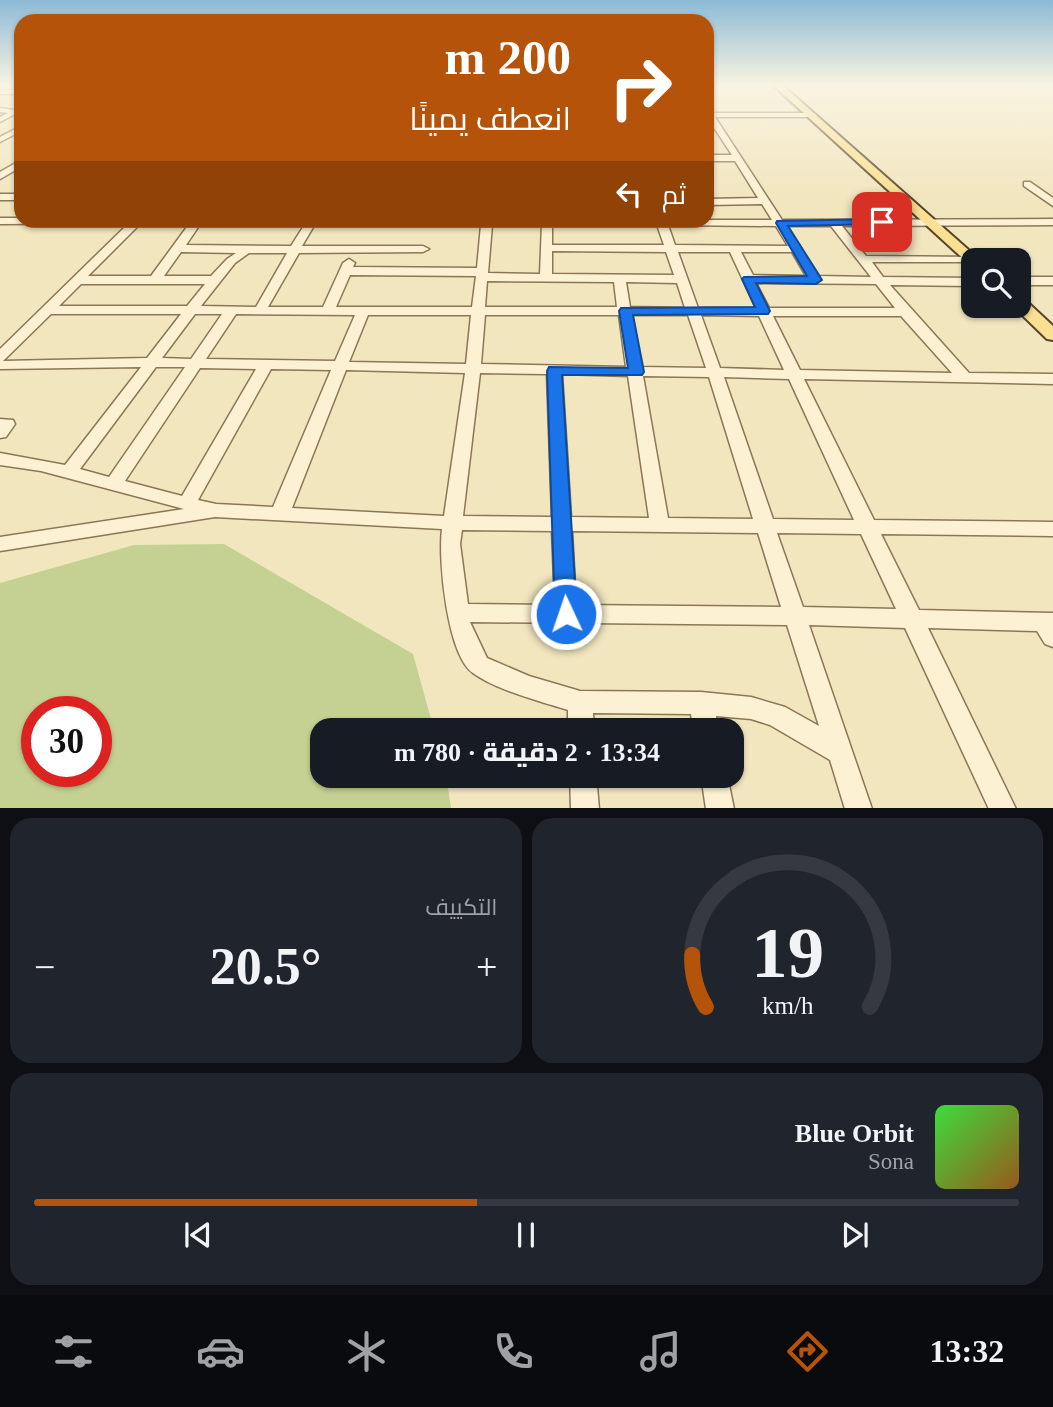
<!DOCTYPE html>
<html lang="ar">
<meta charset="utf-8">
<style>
:root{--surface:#171b24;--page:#20242c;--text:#f1f3f6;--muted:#9ea1a6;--line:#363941;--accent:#b45309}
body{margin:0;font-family:"Times New Roman",Cairo,serif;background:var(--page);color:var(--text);direction:rtl;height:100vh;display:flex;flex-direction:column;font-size:26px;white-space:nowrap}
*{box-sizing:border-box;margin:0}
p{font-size:23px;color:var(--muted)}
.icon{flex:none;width:38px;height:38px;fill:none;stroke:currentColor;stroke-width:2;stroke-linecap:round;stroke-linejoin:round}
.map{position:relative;height:808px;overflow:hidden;direction:ltr}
.panel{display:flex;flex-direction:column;gap:10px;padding:10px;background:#0d0f14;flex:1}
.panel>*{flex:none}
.hud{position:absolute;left:14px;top:14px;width:700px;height:214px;border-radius:21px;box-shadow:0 2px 5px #0004;direction:rtl;background:#b45309;color:#fff;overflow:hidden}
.buttons{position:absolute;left:961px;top:248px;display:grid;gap:14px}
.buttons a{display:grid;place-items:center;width:70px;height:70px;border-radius:14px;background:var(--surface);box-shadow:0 2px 5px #0004;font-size:35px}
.speed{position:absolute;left:21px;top:696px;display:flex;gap:14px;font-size:35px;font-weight:700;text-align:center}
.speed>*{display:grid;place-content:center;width:91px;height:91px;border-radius:50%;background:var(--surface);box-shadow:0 2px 5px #0004;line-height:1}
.speed .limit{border:10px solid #d22;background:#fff;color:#111}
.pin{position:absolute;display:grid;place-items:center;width:60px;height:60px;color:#fff;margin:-30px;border-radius:14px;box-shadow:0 4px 10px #0006}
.me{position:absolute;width:77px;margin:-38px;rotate:357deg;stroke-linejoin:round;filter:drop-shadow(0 0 5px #0008)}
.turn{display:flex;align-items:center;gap:24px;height:147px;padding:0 28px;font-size:32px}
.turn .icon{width:91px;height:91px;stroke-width:2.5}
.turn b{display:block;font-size:49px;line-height:60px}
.then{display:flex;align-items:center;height:66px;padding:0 28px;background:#0003;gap:14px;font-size:26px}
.big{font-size:52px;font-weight:800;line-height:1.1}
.panel .tile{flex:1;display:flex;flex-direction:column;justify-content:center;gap:10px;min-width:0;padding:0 24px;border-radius:21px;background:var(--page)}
.panel .dial{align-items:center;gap:0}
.dial svg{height:182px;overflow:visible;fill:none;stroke:var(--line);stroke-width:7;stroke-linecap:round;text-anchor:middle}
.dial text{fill:var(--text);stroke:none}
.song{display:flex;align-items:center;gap:21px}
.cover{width:84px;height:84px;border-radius:10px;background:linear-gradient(135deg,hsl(120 70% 55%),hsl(30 70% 35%))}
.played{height:7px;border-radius:4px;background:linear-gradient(90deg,var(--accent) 45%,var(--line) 45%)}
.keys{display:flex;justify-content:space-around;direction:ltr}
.heat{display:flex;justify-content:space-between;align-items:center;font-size:38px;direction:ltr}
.panel .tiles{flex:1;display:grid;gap:10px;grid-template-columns:1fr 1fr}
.tile:last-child{grid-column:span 2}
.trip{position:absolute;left:310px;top:718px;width:434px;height:70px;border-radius:21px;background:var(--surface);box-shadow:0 2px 5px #0004;font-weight:800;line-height:70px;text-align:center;direction:rtl}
.menu{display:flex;height:112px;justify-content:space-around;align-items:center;background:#090b0e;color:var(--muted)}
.menu .icon{width:49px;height:49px}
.menu .current{color:var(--accent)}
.menu b{font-size:32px;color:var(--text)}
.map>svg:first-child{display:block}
</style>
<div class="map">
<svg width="1053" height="809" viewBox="0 0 1053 809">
<rect width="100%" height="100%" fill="#f2e6bf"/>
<path fill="#c5d192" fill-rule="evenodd" d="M224 544 413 654 434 730H322V775H446L451 808H0V583L134 545ZM37 712H96V772H37Z"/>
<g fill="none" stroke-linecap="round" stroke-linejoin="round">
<g stroke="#8c7656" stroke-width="3">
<g id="minor">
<rect x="0" y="90" width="21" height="4"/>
<polygon points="0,108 21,111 0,122 0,117 8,113 0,112"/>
<path d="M707 108 712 113H813L817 115 813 117H715L782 220 1053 219V225L842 226 866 256 976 257 977 261 972 262H872L883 277 973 278V286L890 285 969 373 1053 374V384L804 379 874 520 1053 522V536L881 534 919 610 1053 613V647L1045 644 1037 631 928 628 1016 809H989L905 628 809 625 872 809H845L830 760 770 725 751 719 716 716 718 730H693L691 714 593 713 594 730H568V710C540 701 496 690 473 673 447 655 438 559 442 529L215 517 0 551V537L184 509 41 471 0 465V453L65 465 141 367 0 369V349L129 223 0 224V218H21V220H167L162 223H141L88 276H151L192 220H203L186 245 291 246 305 224 269 223 264 220H555L552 223V245H664L657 225H596L564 220H772L762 204 707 205V199L758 198 735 161H707V155H732L707 117ZM542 223 540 274 488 273 492 225ZM315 224 481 225 477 268 353 267 355 263 349 259 343 263 323 307H268L299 253 423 252 429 249 423 246H302ZM668 225 776 226 788 246 675 245ZM786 226H831L871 277 819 276ZM552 251 666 252 674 275 552 274ZM181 252 236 253 227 259 211 276H164ZM678 252H730L756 308H698ZM741 252H792L806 276 753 275ZM249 253H287L256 307 201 306 235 263ZM350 275 476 276 472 307H336ZM487 281 614 282 617 307H485ZM626 282 677 283 685 308 630 307ZM756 283 876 284 895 308H769ZM81 284H205L187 306H59ZM51 314H181L147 358 3 361ZM195 314H222L191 359 162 358ZM236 314 355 315 335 361 206 359ZM368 315H471L466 364 349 362ZM485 315H619L626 367 481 364ZM632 315H688L706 368 641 367ZM701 315 759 316 784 370 720 368ZM773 316H901L952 373 800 370ZM156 367H185L109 477 80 469ZM200 368 256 369 182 496 125 481ZM271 369 331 370 273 507 216 504 198 500ZM346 370 465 373 444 516 292 508ZM480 373 547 374 552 517 463 516ZM562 374 628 376 649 518 571 517ZM643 376 709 377 753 519 668 518ZM724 377 789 379 854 520 773 519ZM462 530 552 531 555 605 468 604 460 544ZM572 531 758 533 781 607 576 605ZM777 533 861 534 896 609 803 607ZM470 622 787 625 819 726 785 707 751 697 701 692 580 691 529 676 487 658Z"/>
<polygon points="21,126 21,131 0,142 0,137"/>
<polygon points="21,160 21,167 0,179 0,172"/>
<polygon points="1024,182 1030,182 1053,198 1053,206 1024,186"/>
<rect x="0" y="194" width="21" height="6"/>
<rect x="1018" y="277" width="35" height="8"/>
<polygon points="0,419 13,420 15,424 6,437 0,438"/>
<polygon points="570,775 596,775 599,809 571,809"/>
<polygon points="701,775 727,775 734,809 706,809"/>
</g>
</g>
<g stroke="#59442b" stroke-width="4">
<g id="major">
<polygon points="773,85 782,85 981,261 969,264"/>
<polygon points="1018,297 1024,299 1053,326 1053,340 1047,339 1013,306 1018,306"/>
</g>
</g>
<use href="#minor" fill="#fcf2d3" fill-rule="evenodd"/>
<use href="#major" fill="#f9e093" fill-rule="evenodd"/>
</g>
<linearGradient id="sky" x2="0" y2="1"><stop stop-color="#8cbad6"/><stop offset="0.43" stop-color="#f9f4e2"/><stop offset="1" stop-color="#f9f4e2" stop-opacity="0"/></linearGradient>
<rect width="1053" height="198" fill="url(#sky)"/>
<polygon fill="#1a73e8" stroke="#114b97" stroke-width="2" points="882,219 886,219 886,224 788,226 822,280 816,284 756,283 770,311 768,314 633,315 644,372 642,375 562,375 577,614 573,621 566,623 558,621 555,614 547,371 549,367 628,368 619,311 621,308 755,307 742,279 744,277 807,276 776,223 777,221"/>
</svg>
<div class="buttons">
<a><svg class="icon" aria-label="search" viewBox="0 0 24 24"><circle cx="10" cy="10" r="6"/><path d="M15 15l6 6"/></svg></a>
</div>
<div class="speed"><div class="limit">30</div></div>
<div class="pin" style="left:882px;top:222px;background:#d93025"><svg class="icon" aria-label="arrive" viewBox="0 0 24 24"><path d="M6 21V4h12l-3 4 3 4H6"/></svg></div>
<svg class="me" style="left:566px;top:614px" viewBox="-20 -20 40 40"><circle r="17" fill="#1a73e8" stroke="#fff" stroke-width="3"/><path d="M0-11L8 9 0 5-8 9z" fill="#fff"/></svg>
<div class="trip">13:34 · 2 دقيقة · 780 m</div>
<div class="hud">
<div class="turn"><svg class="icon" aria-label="right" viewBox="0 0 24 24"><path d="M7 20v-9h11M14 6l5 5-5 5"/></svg><div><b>200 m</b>انعطف يمينًا</div></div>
<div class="then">ثم<svg class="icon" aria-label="left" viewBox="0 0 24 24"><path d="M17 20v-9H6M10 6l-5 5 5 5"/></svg></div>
</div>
</div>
<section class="panel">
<div class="tiles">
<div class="tile dial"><svg viewBox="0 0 100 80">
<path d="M14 69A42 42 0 1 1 86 69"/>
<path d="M14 69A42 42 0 0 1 8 46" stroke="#b45309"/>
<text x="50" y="56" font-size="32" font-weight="700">19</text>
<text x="50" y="72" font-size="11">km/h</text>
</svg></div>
<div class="tile"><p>التكييف</p>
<div class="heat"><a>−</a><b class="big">20.5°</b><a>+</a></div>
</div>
<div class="tile">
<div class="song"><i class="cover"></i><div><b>Blue Orbit</b><p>Sona</p></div></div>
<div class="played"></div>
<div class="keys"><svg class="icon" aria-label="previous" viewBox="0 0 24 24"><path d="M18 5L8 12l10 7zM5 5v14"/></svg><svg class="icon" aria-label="pause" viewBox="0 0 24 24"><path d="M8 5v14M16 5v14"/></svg><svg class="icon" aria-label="next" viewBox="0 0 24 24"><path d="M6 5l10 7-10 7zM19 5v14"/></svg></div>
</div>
</div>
</section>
<nav class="menu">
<b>13:32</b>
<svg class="icon current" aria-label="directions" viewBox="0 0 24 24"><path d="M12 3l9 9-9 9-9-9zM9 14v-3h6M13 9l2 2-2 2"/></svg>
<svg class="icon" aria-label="music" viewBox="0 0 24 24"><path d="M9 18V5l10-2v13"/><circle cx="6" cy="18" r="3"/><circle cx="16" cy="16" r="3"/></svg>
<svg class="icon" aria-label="phone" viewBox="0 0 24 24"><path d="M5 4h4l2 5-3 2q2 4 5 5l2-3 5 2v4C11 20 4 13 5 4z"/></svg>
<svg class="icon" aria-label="climate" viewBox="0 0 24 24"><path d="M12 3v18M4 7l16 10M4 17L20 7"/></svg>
<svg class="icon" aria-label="car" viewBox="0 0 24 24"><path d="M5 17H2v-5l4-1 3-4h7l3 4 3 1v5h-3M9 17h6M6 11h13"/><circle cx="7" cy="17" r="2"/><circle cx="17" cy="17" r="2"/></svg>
<svg class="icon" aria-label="filters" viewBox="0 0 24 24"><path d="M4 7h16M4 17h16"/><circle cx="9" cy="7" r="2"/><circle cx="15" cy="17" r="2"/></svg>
</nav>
